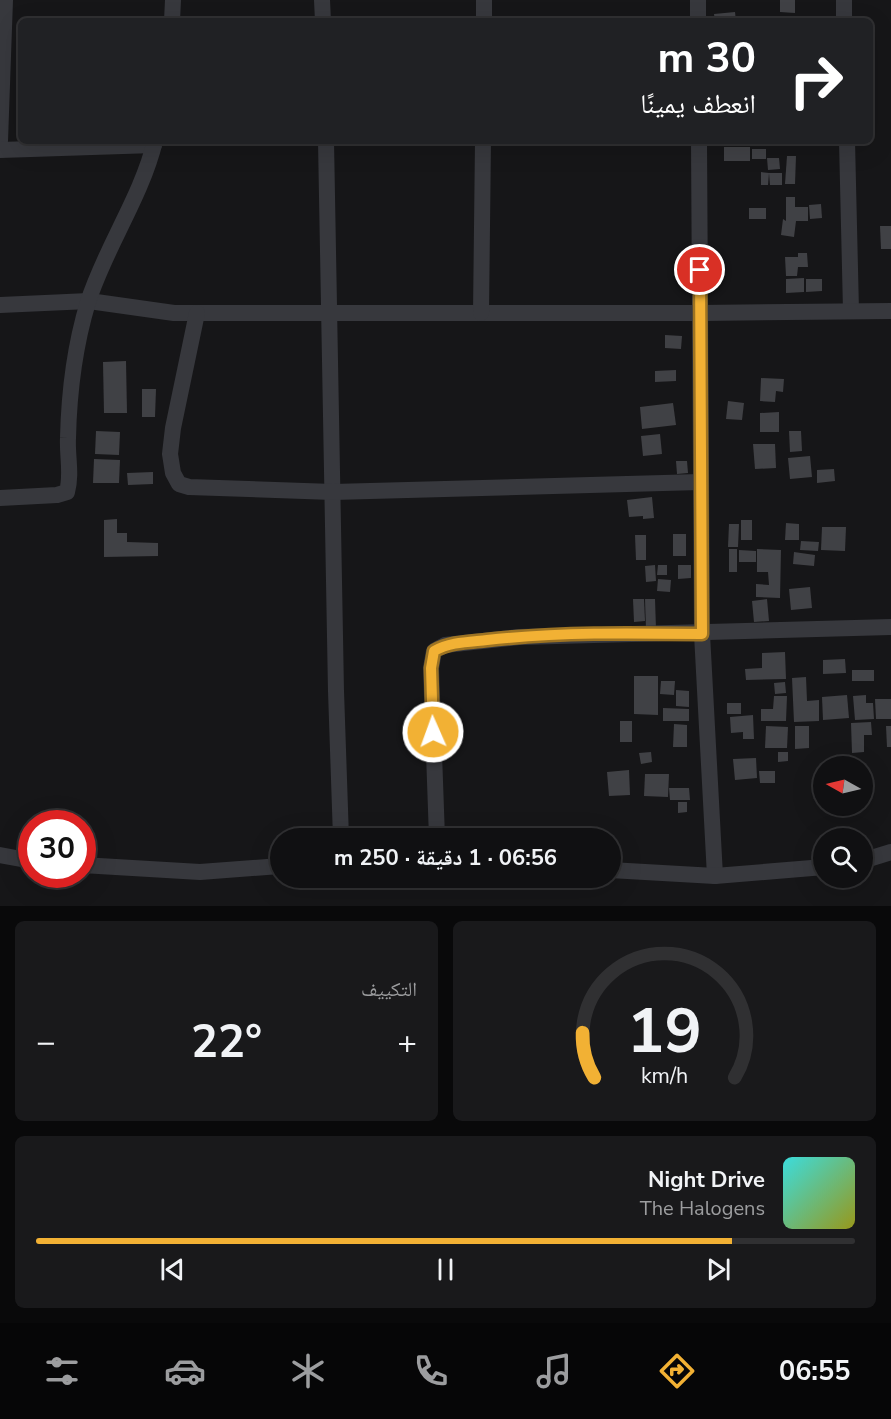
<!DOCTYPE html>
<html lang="ar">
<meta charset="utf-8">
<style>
:root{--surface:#101012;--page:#19191b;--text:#f1f3f6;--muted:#9c9d9f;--line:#303032;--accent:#f2b134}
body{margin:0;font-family:"Nunito Sans","Noto Naskh Arabic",sans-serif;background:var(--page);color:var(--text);direction:rtl;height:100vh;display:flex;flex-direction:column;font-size:22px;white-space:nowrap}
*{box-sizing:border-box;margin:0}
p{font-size:20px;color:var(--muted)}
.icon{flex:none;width:33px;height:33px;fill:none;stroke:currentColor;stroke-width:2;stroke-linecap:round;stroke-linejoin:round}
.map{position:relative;height:906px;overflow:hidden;direction:ltr}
.panel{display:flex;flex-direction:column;gap:15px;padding:15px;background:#09090a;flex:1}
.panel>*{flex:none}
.hud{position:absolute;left:18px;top:18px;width:855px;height:126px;border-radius:9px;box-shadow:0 6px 24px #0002,0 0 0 2px var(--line);direction:rtl;background:#202124;color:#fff;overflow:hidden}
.needle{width:39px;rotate:278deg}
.fabs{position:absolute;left:813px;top:756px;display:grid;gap:12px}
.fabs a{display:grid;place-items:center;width:60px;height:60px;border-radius:50%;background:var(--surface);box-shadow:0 6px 24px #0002,0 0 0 2px var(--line);font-size:30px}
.speed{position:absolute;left:18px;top:810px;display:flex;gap:12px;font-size:30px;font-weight:700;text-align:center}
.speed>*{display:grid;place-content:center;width:78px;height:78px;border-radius:50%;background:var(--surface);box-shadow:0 6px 24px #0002,0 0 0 2px var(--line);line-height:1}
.speed .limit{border:9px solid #d22;background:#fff;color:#111}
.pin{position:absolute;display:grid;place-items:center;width:51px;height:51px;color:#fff;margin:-26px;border:3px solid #fff;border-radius:50%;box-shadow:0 2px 6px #0007}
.me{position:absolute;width:66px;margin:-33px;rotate:358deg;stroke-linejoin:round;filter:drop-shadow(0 0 4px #0008)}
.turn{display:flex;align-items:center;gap:21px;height:126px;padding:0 18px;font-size:27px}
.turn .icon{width:78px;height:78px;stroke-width:2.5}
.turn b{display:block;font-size:42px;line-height:51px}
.big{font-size:45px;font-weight:700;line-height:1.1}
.panel .widget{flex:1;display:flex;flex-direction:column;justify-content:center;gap:9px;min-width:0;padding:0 21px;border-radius:9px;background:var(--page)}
.panel .dial{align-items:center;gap:0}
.dial svg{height:156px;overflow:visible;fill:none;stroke:var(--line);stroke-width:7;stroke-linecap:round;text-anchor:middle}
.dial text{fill:var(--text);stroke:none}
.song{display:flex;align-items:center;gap:18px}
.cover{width:72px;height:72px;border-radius:9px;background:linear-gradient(135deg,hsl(180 70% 55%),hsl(60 70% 35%))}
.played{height:6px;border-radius:3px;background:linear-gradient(90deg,var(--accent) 85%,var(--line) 85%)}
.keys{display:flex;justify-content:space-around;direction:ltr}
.heat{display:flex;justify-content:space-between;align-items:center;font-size:33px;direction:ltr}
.panel .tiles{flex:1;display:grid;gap:15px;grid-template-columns:1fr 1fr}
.widget:last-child{grid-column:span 2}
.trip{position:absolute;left:270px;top:828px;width:351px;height:60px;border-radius:30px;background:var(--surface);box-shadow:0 6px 24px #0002,0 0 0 2px var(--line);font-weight:700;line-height:60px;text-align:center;direction:rtl}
.tabs{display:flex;height:96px;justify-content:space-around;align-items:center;background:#060607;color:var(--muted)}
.tabs .icon{width:42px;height:42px}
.tabs .active{color:var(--accent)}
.tabs b{font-size:27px;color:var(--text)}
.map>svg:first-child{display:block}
</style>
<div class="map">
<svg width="891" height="906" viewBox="0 0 891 906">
<rect width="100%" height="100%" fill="#161618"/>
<g fill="#404145">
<polygon points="780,0 795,0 795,13 780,12"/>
<polygon points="735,12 736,21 715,21 714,14"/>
<polygon points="785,141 805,141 806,145 785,146"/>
<rect x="724" y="147" width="26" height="14"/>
<rect x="752" y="149" width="14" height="10"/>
<polygon points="787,156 796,156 795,184 785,184"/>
<polygon points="767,158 779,158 780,169 768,170"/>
<polygon points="761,172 769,173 768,185 761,185"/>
<polygon points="769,173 782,173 782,185 770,185"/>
<polygon points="786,197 795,197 795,207 808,207 808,221 796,221 794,237 781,235 783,219 786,221"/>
<polygon points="821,204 822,218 810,219 809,205"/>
<rect x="749" y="208" width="17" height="11"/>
<polygon points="880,226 891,226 891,249 881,249"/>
<polygon points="798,253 807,253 808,267 798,267 797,276 786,276 785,257 798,257"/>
<polygon points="804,278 804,292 786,293 786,279"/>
<polygon points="806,279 822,279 822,291 806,292"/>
<polygon points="665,335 682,336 681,349 665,348"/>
<polygon points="126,361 127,413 104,413 103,362"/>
<polygon points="676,370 676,381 655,382 655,371"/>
<polygon points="761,378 784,379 783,392 776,391 775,402 760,401"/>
<polygon points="142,389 156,389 155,417 142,417"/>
<polygon points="728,401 744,403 742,420 726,419"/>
<polygon points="673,403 676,425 642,429 640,407"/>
<polygon points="779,412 779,432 760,432 760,413"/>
<polygon points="96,431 120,432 119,455 95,454"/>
<polygon points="789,431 801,431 802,451 790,452"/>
<polygon points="660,434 662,454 643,456 641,436"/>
<polygon points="753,444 775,444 776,468 755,469"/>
<polygon points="810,456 812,477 790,479 788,458"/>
<polygon points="94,459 120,460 119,483 93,483"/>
<polygon points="676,461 687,461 688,473 677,474"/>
<polygon points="834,469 835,481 817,483 817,470"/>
<polygon points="153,472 153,484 128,485 127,473"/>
<polygon points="652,497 654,518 643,519 643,516 629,517 627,500"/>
<polygon points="117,519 117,533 127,533 127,542 158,543 158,556 104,557 104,520"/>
<rect x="741" y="520" width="11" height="20"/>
<polygon points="786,523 799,524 799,540 785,540"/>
<polygon points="729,524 739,524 738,547 728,547"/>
<polygon points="822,527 846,527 845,551 821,550"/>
<rect x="673" y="534" width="13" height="22"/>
<polygon points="635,535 646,535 646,560 636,560"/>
<polygon points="801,541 819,542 818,551 800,550"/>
<rect x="729" y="549" width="8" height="23"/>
<polygon points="757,549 781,550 780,598 756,597 756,584 769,585 768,572 757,572"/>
<polygon points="739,550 756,551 756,562 739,562"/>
<polygon points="794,552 815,555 814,566 793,564"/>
<polygon points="655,565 656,581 646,582 645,566"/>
<polygon points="658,565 667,565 667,575 657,575"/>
<polygon points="678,565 691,565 691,578 678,579"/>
<polygon points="658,579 671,580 670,592 657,591"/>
<polygon points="810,587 812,608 791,610 789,589"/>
<polygon points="633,599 644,599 645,621 634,622"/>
<polygon points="645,599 655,599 656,629 646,629"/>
<polygon points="767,599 769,621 754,622 752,601"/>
<polygon points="785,652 786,679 746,680 745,669 762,668 762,653"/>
<polygon points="845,659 846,673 823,674 823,660"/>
<rect x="852" y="670" width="22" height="11"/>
<polygon points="634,676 658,676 658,715 634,714"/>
<polygon points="806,677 807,701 819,700 819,721 794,722 792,678"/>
<polygon points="661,681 675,681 674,695 660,694"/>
<polygon points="785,682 786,693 775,694 774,683"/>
<polygon points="676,690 689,691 689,707 676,706"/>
<polygon points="847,695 849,718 823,720 822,697"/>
<polygon points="866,695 866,703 873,703 874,719 855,720 853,696"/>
<polygon points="774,696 787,696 786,721 761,721 761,709 773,709"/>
<polygon points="875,699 891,699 891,719 876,719"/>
<rect x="727" y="703" width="14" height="11"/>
<polygon points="663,708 689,709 689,721 663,721"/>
<polygon points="753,715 754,739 743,739 743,732 731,733 730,717"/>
<rect x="620" y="721" width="12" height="21"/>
<polygon points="871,722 872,735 864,735 864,752 852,753 851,723"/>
<polygon points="674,724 687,725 687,747 673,747"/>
<polygon points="766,726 788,727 787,748 765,748"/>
<polygon points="795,726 809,726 809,748 795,749"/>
<polygon points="886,726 891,726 891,747 887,747"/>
<polygon points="651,752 652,762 641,764 639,753"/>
<polygon points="778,752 788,752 788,761 778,762"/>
<polygon points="756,758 757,778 735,780 733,759"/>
<polygon points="629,770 630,795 609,796 607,772"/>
<polygon points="759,771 775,771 775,783 760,783"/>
<polygon points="645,774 669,774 668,797 644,796"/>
<polygon points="669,788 689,788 690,800 670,800"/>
<polygon points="678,802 687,802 687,812 678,813"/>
</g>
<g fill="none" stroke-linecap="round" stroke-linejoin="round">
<g stroke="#37383d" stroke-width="16">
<polyline points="322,0 323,21"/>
<polyline points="698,0 698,21"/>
<polyline points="844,0 844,21"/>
<polyline points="172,21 173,0"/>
<polyline points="484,21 484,0"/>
<polyline points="0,141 5,0"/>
<polyline points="326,141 336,691 341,838"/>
<polyline points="699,141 702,634 715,876"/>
<polyline points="847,141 851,311"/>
<polyline points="0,150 154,145"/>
<polyline points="0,305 89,301 174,313 701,313 891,311"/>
<polyline points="197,313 173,428 170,454 173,473 179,484 189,487 333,492 700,482"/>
<polyline points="481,313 483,141"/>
<path d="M0 498 57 495 67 492C72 474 67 456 68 438 69 393 75 345 88 302 106 246 141 198 155 141"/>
<polyline points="437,838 431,668 434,651 445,645 519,637 891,627"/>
<polyline points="0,855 32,861"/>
<polyline points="862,861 891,852"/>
<polyline points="82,865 200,872 280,866"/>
<polyline points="610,870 715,876 824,867"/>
</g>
</g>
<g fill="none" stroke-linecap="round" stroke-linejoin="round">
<g stroke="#9d7322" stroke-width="15">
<path id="route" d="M433 732 431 668 434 651C450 642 468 642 487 640 558 632 630 633 702 634L700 270"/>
</g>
<use href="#route" stroke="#f2b134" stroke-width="10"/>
</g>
</svg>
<div class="fabs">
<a><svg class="needle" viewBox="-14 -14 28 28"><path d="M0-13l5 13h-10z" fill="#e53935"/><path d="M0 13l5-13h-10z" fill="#9c9d9f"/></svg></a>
<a><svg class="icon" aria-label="search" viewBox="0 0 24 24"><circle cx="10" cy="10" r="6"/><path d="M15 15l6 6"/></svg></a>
</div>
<div class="speed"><div class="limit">30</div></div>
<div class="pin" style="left:700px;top:270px;background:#d93025"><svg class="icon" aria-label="arrive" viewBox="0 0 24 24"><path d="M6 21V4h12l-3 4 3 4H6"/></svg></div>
<svg class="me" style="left:433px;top:732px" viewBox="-20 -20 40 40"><circle r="17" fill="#f2b134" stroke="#fff" stroke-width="3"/><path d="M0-11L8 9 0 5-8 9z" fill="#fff"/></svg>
<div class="trip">06:56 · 1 دقيقة · 250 m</div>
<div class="hud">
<div class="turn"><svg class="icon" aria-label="right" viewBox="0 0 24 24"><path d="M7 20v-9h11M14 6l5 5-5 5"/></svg><div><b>30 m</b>انعطف يمينًا</div></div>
</div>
</div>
<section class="panel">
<div class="tiles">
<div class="widget dial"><svg viewBox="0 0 100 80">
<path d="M14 69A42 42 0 1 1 86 69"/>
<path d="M14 69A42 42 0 0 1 8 46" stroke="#f2b134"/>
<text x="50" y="56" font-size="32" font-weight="700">19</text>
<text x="50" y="72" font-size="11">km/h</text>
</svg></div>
<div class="widget"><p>التكييف</p>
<div class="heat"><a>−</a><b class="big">22°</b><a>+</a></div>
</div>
<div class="widget">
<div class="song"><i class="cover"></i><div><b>Night Drive</b><p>The Halogens</p></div></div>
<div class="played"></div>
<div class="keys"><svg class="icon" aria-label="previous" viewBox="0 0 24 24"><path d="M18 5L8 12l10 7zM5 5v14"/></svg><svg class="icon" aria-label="pause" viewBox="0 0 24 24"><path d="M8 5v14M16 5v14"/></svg><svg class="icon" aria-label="next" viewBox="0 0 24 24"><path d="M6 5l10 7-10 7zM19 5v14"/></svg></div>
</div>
</div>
</section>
<nav class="tabs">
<b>06:55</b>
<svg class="icon active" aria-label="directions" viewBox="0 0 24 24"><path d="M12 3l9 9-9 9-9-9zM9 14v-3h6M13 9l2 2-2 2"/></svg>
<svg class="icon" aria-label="music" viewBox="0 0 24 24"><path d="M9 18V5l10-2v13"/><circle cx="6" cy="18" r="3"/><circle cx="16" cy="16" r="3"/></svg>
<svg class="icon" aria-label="phone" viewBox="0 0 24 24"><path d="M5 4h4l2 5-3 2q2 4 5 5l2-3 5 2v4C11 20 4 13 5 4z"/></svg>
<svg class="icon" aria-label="climate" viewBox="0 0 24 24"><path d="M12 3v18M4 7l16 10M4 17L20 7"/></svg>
<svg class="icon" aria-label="car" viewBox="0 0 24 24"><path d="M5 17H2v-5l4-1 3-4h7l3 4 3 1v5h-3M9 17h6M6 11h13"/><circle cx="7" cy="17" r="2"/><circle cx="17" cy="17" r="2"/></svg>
<svg class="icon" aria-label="filters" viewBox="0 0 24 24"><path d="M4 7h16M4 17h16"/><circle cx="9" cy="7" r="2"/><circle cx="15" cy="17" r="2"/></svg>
</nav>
